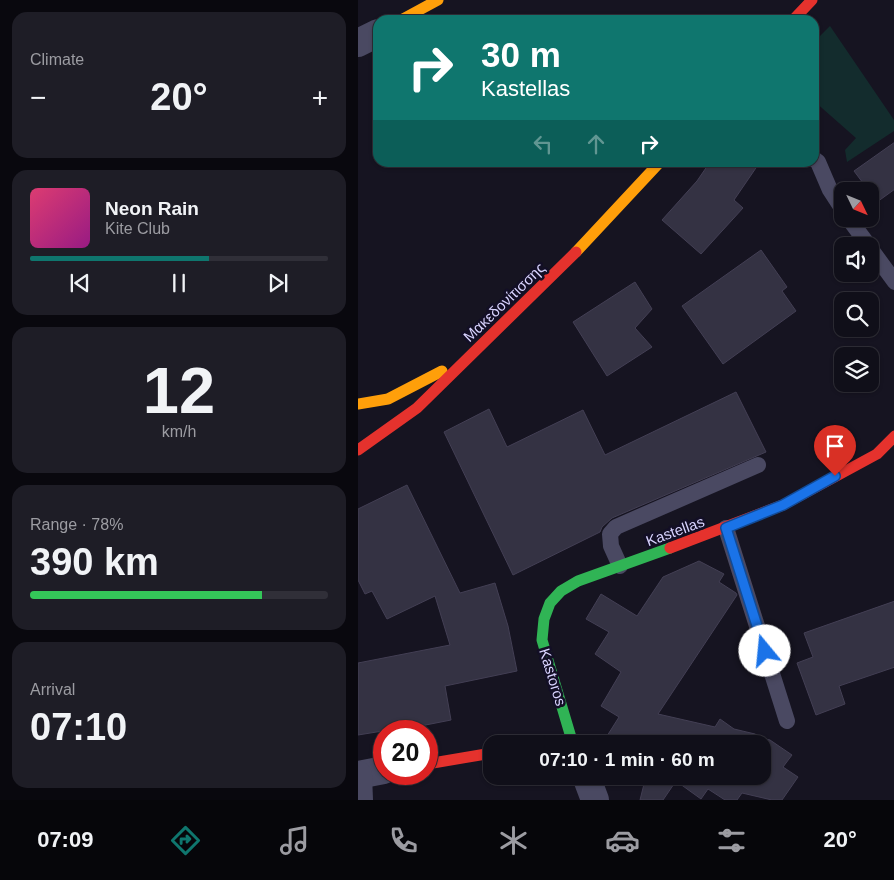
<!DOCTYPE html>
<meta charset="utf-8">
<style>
:root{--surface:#100f19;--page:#1e1d26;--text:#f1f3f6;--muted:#9c9ca2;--line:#302f38;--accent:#0f766e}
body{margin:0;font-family:Helvetica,sans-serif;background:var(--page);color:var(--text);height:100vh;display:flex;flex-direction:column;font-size:19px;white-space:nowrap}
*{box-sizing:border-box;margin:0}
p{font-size:16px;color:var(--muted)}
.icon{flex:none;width:28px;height:28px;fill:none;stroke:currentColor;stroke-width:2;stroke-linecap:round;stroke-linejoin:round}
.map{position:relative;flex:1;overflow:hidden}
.side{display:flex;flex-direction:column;gap:12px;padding:12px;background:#09080e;width:358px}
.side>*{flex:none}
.guide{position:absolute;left:15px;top:15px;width:446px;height:152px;border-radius:15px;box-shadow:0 1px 4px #0004,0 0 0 1px var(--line);background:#0f766e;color:#fff;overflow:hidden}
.needle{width:32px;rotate:133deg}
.fabs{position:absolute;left:476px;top:182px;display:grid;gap:10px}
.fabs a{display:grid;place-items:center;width:45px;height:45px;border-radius:10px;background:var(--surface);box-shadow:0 1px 4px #0004,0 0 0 1px var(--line);font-size:25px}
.speed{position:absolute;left:15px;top:720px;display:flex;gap:10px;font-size:25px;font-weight:700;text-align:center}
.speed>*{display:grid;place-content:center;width:65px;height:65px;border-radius:50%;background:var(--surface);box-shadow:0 1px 4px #0004,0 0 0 1px var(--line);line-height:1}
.speed .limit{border:8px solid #d22;background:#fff;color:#111}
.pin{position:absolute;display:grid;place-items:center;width:42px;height:42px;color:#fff;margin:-51px -21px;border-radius:50% 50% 50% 0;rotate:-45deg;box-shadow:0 0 5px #0007}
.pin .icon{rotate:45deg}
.me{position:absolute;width:55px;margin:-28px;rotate:343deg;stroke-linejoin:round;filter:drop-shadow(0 0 4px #0008)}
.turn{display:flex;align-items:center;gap:18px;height:105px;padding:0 25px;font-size:22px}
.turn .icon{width:65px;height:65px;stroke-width:2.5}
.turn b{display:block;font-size:35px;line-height:42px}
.lanes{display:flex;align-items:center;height:48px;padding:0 25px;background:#0003;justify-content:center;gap:25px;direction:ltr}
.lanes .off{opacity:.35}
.big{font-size:38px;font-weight:700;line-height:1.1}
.side .widget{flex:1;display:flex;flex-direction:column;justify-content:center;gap:8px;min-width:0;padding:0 18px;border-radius:15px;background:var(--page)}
.side .dial{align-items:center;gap:0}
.dial b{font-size:65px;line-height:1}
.song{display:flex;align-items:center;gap:15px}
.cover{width:60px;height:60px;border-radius:8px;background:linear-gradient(135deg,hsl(340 70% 55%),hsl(310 70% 35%))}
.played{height:5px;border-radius:2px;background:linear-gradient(90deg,var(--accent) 60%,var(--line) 60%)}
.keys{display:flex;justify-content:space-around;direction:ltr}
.heat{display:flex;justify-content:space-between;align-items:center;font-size:28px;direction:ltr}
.charge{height:8px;border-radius:4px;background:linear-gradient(90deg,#34c759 78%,var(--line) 0)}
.trip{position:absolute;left:125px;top:735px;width:288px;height:50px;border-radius:15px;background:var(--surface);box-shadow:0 1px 4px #0004,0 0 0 1px var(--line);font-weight:700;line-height:50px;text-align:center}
.dock{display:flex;height:80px;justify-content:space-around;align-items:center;background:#06060a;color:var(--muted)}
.dock .icon{width:35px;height:35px}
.dock .active{color:var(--accent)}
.dock b{font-size:22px;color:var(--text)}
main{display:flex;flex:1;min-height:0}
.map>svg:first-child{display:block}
</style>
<main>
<section class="side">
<div class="widget"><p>Climate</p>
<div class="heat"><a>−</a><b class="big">20°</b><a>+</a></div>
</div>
<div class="widget">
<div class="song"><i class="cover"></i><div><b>Neon Rain</b><p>Kite Club</p></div></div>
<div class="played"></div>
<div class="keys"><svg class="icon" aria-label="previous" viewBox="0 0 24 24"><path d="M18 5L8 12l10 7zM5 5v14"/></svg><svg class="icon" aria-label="pause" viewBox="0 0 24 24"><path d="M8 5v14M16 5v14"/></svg><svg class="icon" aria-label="next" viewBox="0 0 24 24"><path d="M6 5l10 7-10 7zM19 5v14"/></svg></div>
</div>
<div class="widget dial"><b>12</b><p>km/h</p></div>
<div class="widget"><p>Range · 78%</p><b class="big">390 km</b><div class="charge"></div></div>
<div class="widget"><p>Arrival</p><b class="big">07:10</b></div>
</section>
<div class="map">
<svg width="537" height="800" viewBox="0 0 537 800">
<rect width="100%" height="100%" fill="#161421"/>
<polygon fill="#132c2d" points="472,26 536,120 536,131 489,162 487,150 498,138 456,101 456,42"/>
<g fill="#343243" stroke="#433f54">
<polygon points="537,142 537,189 519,202 512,191 511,191 496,171"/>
<polygon points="352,162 402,162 376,200 385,208 343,254 304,220 339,181"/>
<polygon points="403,250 429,287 424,291 438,311 365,364 324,306"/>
<polygon points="277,282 294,309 277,328 294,347 249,376 215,322"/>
<polygon points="378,392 408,452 254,518 244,527 242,532 155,575 86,432 131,409 149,447 225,410 247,455"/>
<polygon points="49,485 102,593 137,583 150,626 159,671 87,686 93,720 37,731 37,729 0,735 0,663 92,645 77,596 29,619 14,591 7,594 0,580 0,509"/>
<polygon points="341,561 366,574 361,582 378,593 379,595 300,714 357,727 362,719 376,729 397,734 403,738 412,740 434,755 425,767 440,777 424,800 414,800 384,793 379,800 367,800 350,789 343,799 318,781 305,800 282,800 288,776 404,776 404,744 244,744 261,717 243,706 263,672 237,654 251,632 228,619 243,594 279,616 305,577"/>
<polygon points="537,601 537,667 481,686 487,704 458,715 439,663 455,657 446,633"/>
</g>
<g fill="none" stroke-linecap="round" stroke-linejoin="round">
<g stroke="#4a4962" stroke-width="16">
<polyline points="456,159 460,162 472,190 485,210"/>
<polyline points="491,219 511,246"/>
<polyline points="512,248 537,282"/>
<polyline points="368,528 429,721"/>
<polyline points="262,566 253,546 252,534 258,527 400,465"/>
</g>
<g stroke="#4a4962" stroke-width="28">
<polyline points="0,43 20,33"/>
<polyline points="0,775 26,770"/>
<polyline points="0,775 1,800"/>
<polyline points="228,776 237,800"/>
</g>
<polyline stroke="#30b455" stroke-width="11" points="215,744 184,640 186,619 192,603 203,591 220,581 312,548"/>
<g stroke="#ff9f0a" stroke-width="11">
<polyline points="43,20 80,0"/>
<polyline points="218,252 302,162"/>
<polyline points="0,404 30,399 84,371"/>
</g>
<g stroke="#e5322d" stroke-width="11">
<polyline points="435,20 454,0"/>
<polyline points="0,450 59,408 218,252"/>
<polyline points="312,548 425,505 519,454 537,436"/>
<polyline points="69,764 134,753"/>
</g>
</g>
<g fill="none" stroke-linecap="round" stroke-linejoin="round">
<g stroke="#114b97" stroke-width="12">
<polyline id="route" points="407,651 368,528 425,505 477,476"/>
</g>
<use href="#route" stroke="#1a73e8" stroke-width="9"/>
</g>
<g text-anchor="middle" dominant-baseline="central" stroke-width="5" stroke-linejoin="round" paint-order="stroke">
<g font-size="15" fill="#d9d4ff" stroke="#130f26">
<text transform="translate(146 302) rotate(-44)">Μακεδονίτισσης</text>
<text transform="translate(317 531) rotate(-20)">Kastellas</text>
<text transform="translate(195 677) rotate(73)">Kastoros</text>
</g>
</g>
</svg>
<div class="fabs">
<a><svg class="needle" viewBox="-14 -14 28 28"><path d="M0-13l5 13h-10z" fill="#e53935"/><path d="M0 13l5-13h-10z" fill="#9c9ca2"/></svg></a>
<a><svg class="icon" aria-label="sound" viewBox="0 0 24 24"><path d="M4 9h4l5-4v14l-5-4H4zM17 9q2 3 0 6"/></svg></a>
<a><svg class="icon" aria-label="search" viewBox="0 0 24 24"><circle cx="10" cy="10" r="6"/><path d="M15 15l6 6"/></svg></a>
<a><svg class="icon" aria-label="layers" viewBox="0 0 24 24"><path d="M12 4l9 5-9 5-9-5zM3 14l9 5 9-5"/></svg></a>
</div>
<div class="speed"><div class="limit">20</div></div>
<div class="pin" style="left:477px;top:476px;background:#d93025"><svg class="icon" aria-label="arrive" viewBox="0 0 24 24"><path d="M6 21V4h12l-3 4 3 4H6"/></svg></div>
<svg class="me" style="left:407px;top:651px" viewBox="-20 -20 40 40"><circle r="19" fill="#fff"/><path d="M0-13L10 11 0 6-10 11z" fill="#1a73e8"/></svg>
<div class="trip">07:10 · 1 min · 60 m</div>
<div class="guide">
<div class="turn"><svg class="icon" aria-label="right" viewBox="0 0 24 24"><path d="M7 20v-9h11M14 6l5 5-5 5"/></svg><div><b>30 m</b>Kastellas</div></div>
<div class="lanes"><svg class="icon off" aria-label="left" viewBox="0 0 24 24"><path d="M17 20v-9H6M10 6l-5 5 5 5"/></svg><svg class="icon off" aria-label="ahead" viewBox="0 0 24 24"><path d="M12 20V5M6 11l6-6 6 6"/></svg><svg class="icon" aria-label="right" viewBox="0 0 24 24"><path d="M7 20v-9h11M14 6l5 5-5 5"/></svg></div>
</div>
</div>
</main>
<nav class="dock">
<b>07:09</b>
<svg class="icon active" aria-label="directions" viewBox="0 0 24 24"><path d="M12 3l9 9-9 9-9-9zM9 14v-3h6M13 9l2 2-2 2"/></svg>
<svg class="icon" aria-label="music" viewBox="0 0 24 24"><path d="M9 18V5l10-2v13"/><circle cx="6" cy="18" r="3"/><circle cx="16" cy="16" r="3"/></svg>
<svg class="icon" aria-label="phone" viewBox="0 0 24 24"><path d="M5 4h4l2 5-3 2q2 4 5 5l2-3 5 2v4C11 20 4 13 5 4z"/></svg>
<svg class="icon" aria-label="climate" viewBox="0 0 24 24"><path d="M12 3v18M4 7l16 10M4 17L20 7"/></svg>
<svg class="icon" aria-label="car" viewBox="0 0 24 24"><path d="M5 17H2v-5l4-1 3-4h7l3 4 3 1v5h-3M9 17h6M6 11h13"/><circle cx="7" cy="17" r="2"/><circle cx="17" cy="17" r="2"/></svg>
<svg class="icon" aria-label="filters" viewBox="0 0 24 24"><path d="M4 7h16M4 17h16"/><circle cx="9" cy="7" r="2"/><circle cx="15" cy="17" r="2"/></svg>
<b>20°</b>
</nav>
